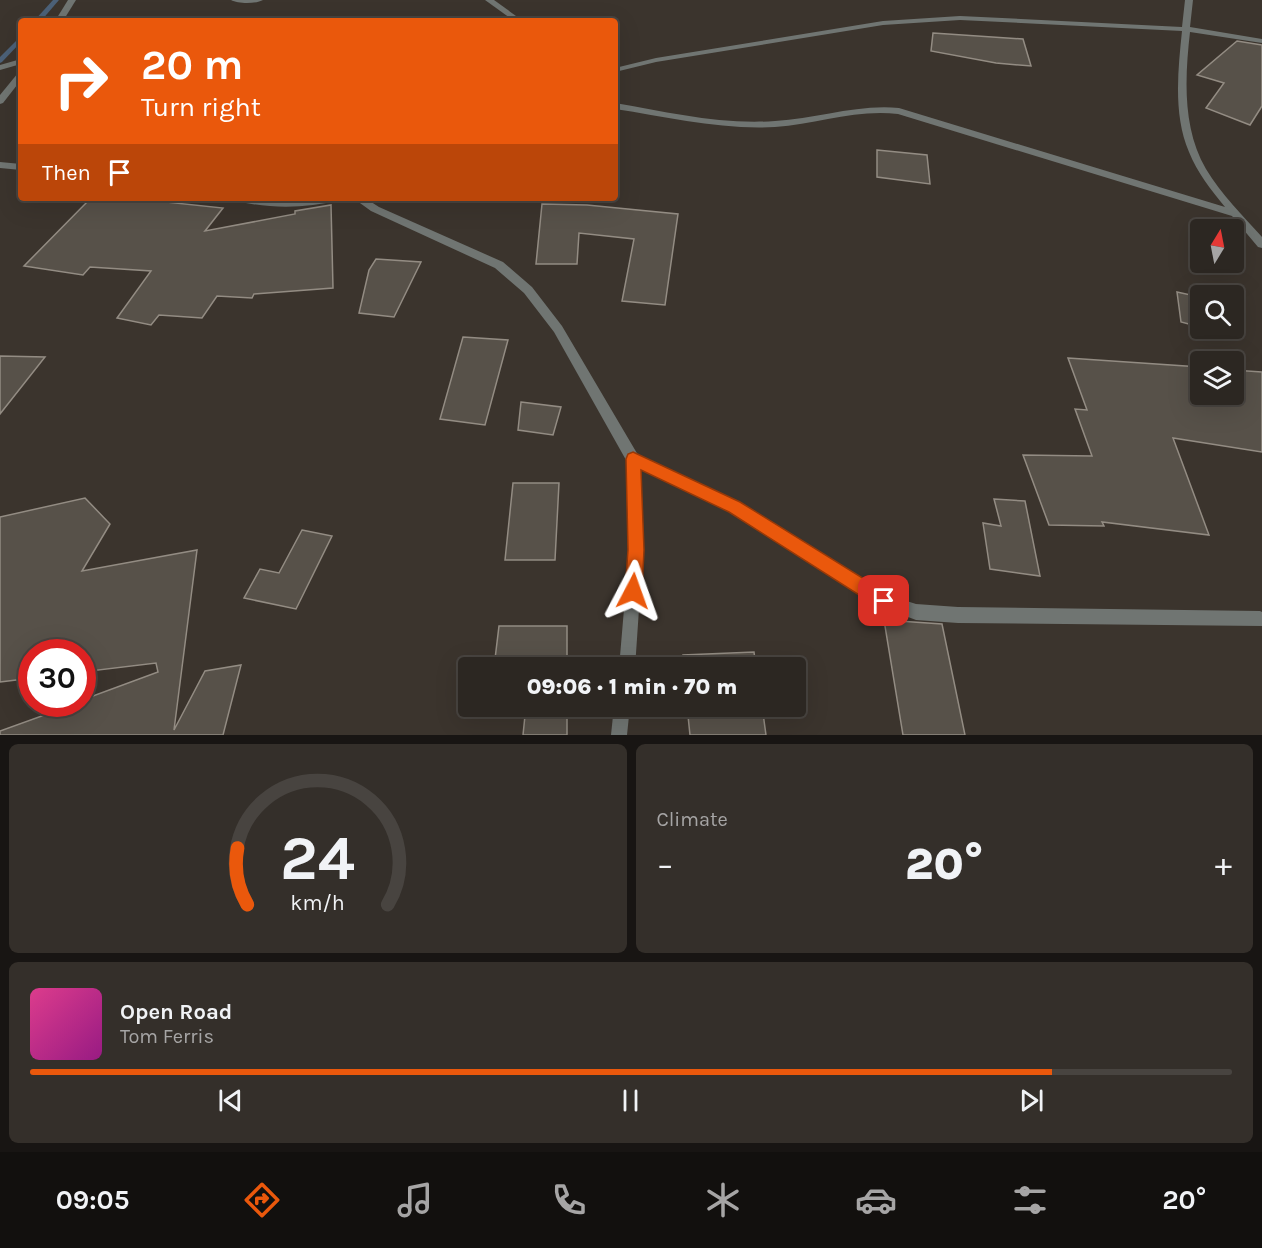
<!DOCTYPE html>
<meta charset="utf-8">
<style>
:root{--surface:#2c2722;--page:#342f2a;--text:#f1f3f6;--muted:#a6a5a5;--line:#484440;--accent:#ea580c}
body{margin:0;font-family:Karla,sans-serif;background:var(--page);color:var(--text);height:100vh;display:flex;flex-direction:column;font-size:22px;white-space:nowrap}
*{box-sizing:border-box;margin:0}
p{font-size:20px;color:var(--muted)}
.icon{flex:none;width:33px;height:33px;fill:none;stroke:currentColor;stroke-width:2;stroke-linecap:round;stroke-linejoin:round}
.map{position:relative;height:735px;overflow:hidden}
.panel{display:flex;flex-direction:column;gap:9px;padding:9px;background:#181513;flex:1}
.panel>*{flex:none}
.top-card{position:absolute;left:18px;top:18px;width:600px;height:183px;border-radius:6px;box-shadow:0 6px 24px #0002,0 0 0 2px var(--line);background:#ea580c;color:#fff;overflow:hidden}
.needle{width:39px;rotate:10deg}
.fabs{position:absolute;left:1190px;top:219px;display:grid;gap:12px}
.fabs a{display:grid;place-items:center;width:54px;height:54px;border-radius:6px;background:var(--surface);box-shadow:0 6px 24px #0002,0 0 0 2px var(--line);font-size:30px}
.speed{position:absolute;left:18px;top:639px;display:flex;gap:12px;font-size:30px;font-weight:700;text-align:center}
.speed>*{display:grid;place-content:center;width:78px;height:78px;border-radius:50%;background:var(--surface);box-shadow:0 6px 24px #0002,0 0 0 2px var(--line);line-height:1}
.speed .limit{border:9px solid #d22;background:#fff;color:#111}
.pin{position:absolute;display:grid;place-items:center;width:51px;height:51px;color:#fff;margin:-26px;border-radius:12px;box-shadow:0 3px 9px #0006}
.me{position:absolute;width:66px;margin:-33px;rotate:4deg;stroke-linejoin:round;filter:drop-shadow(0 0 4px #0008)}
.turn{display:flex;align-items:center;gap:21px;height:126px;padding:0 24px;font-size:27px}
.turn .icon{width:78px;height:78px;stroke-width:2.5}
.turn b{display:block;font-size:42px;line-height:51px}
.then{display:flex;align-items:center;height:57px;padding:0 24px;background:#0003;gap:12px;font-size:22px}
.big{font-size:45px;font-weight:800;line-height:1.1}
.panel .widget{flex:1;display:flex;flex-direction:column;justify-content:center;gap:9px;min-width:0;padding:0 21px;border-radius:9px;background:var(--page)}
.panel .dial{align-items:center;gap:0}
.dial svg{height:156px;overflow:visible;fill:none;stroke:var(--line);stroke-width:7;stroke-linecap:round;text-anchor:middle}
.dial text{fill:var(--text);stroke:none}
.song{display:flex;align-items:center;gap:18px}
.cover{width:72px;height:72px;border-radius:9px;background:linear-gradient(135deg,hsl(330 70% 55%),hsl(310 70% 35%))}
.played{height:6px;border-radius:3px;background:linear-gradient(90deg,var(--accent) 85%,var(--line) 85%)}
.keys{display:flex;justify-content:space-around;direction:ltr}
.heat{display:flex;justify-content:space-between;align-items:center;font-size:33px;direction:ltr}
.panel .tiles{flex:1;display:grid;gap:9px;grid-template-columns:1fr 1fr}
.widget:last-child{grid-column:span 2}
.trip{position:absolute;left:458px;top:657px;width:348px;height:60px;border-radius:6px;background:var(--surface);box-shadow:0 6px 24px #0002,0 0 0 2px var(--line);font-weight:800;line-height:60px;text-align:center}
.tab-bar{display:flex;height:96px;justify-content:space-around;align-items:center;background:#12100e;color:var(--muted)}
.tab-bar .icon{width:42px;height:42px}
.tab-bar .active{color:var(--accent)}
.tab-bar b{font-size:27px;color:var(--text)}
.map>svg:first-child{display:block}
</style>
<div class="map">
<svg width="1262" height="735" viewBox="0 0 1262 735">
<rect width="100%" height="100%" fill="#3b342d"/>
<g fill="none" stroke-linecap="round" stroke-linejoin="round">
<g fill="#4c6178" fill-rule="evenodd">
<polygon points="53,0 59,0 41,21 34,21"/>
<polygon points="21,36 21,42 2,62 0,63 0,57"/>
</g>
</g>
<g fill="#575149" stroke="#938c83" stroke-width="1.5">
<polygon points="933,33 1023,39 1031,66 996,63 931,51"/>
<polygon points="1237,41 1262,45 1262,106 1250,125 1206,108 1224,83 1197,75"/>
<polygon points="877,150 927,155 930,184 877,177"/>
<polygon points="91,198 159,198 156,201 223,208 205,231 295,214 295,211 331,205 333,288 254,294 252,298 217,296 202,318 159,315 151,325 117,318 151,271 90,267 83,275 24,266"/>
<polygon points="542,204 587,205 678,214 665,305 622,301 634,239 579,233 577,264 536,264"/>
<polygon points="376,259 421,262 394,317 359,313 369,270"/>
<polygon points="1177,292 1200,297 1200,327 1181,322"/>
<polygon points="463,337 508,340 485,425 440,419"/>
<polygon points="0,356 45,357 0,414"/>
<polygon points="1068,358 1200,367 1200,394 1233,394 1233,370 1262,372 1262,452 1173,438 1209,535 1102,522 1104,526 1049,525 1023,455 1092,456 1075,409 1087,410"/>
<polygon points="521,402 561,407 553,435 518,430"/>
<polygon points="513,483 559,483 555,560 505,560"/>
<polygon points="85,498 110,524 82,571 197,550 174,730 205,671 241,665 223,735 0,735 0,731 75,704 82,704 82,700 158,672 156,663 82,672 82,652 32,652 32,678 0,682 0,517"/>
<polygon points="994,499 1025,501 1040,576 990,569 983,523 1001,526"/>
<polygon points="302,530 332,536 296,609 244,598 260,569 279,573"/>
<polygon points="884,620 942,624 965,735 903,735"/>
<polygon points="499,626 567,626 567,668 529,668 530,657 495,659"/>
<polygon points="754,652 756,668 684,668 683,655"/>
<polygon points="526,706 567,706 567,735 523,735"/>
<polygon points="687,706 762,706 766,735 690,735"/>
</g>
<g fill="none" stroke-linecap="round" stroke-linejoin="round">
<g fill="#707572" fill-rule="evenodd">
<path d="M231 0H263C256 4 238 4 231 0Z"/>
<polygon points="485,0 494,0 523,21 514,21"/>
<path d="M1185 0H1193L1190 27 1262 39V43L1190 32C1185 77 1182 128 1206 169 1221 194 1243 216 1262 237V248L1258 247 1232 216 898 114C856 109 817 124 775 127 721 130 668 117 615 109V103C668 112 721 125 775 121 817 119 856 104 899 108L1225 207C1211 190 1197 172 1189 152 1173 115 1178 70 1182 31L960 20 883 25 656 62 615 72V68L656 58 883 21 960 16 1182 27Z"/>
<polygon points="21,59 21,64 0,70 0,65"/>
<polygon points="0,162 21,164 21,170 0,168"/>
<path d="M231 198 286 200 341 198 339 200C305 209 267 209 233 200Z"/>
<polygon points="353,198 365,198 379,207 503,262 532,287 562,326 638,455 740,503 888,595 916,604 958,607 1260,611 1262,612 1262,626 958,623 916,620 879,606 730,511 640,469 643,550 635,668 619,668 629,550 626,460 554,332 524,293 495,268 371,211"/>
<polygon points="614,706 630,706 627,735 611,735"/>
</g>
<g fill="#707572" fill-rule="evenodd">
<polygon points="68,0 76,0 63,21 55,21"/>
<polygon points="18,73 21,73 21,80 3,103 0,104 0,95"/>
</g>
</g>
<polygon fill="#ea580c" stroke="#983908" stroke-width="1.5" points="633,452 740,502 890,595 893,601 890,607 884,609 878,607 729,512 641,470 644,550 642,591 639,597 633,600 627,597 625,591 628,550 626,459 628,454"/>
</svg>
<div class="fabs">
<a><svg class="needle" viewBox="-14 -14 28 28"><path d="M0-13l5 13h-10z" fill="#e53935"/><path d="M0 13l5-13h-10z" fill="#a6a5a5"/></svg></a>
<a><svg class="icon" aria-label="search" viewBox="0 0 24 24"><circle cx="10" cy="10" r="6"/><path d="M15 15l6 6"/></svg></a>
<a><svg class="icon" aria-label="layers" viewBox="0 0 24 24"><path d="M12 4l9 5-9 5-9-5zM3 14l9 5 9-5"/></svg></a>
</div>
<div class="speed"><div class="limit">30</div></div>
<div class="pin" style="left:884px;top:601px;background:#d93025"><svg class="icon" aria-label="arrive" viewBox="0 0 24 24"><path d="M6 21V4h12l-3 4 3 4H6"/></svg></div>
<svg class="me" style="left:633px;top:591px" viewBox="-20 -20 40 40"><path d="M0-17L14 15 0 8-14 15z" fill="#ea580c" stroke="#fff" stroke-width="4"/></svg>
<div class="trip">09:06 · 1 min · 70 m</div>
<div class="top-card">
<div class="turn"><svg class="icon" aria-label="right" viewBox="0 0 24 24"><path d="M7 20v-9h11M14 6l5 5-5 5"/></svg><div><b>20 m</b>Turn right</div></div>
<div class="then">Then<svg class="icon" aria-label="arrive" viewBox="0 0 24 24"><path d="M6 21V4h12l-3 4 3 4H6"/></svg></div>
</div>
</div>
<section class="panel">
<div class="tiles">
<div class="widget dial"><svg viewBox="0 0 100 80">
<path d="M14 69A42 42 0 1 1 86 69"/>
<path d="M14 69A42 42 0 0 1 9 40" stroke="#ea580c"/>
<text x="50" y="56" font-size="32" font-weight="700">24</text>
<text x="50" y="72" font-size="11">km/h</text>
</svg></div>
<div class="widget"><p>Climate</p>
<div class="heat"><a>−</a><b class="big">20°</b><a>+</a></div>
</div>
<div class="widget">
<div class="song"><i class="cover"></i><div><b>Open Road</b><p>Tom Ferris</p></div></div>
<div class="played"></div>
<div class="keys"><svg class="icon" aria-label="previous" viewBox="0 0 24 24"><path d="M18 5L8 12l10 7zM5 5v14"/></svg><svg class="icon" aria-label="pause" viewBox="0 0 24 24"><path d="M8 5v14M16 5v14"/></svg><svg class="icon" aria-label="next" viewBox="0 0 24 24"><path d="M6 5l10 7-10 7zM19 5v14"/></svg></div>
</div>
</div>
</section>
<nav class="tab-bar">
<b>09:05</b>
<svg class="icon active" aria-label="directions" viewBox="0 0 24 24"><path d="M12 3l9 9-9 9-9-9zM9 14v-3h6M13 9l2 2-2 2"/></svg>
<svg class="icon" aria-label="music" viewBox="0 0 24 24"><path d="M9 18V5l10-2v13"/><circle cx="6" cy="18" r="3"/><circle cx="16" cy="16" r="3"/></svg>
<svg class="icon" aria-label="phone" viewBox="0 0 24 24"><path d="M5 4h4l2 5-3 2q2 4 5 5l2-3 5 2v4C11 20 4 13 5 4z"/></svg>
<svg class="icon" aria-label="climate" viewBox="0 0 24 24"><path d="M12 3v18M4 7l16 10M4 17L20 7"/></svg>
<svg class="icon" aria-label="car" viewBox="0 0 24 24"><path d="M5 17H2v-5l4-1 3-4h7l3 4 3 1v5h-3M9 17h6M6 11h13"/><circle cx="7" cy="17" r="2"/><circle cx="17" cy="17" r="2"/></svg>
<svg class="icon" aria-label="filters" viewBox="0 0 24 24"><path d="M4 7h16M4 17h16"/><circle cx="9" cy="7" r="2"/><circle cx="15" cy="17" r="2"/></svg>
<b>20°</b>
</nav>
